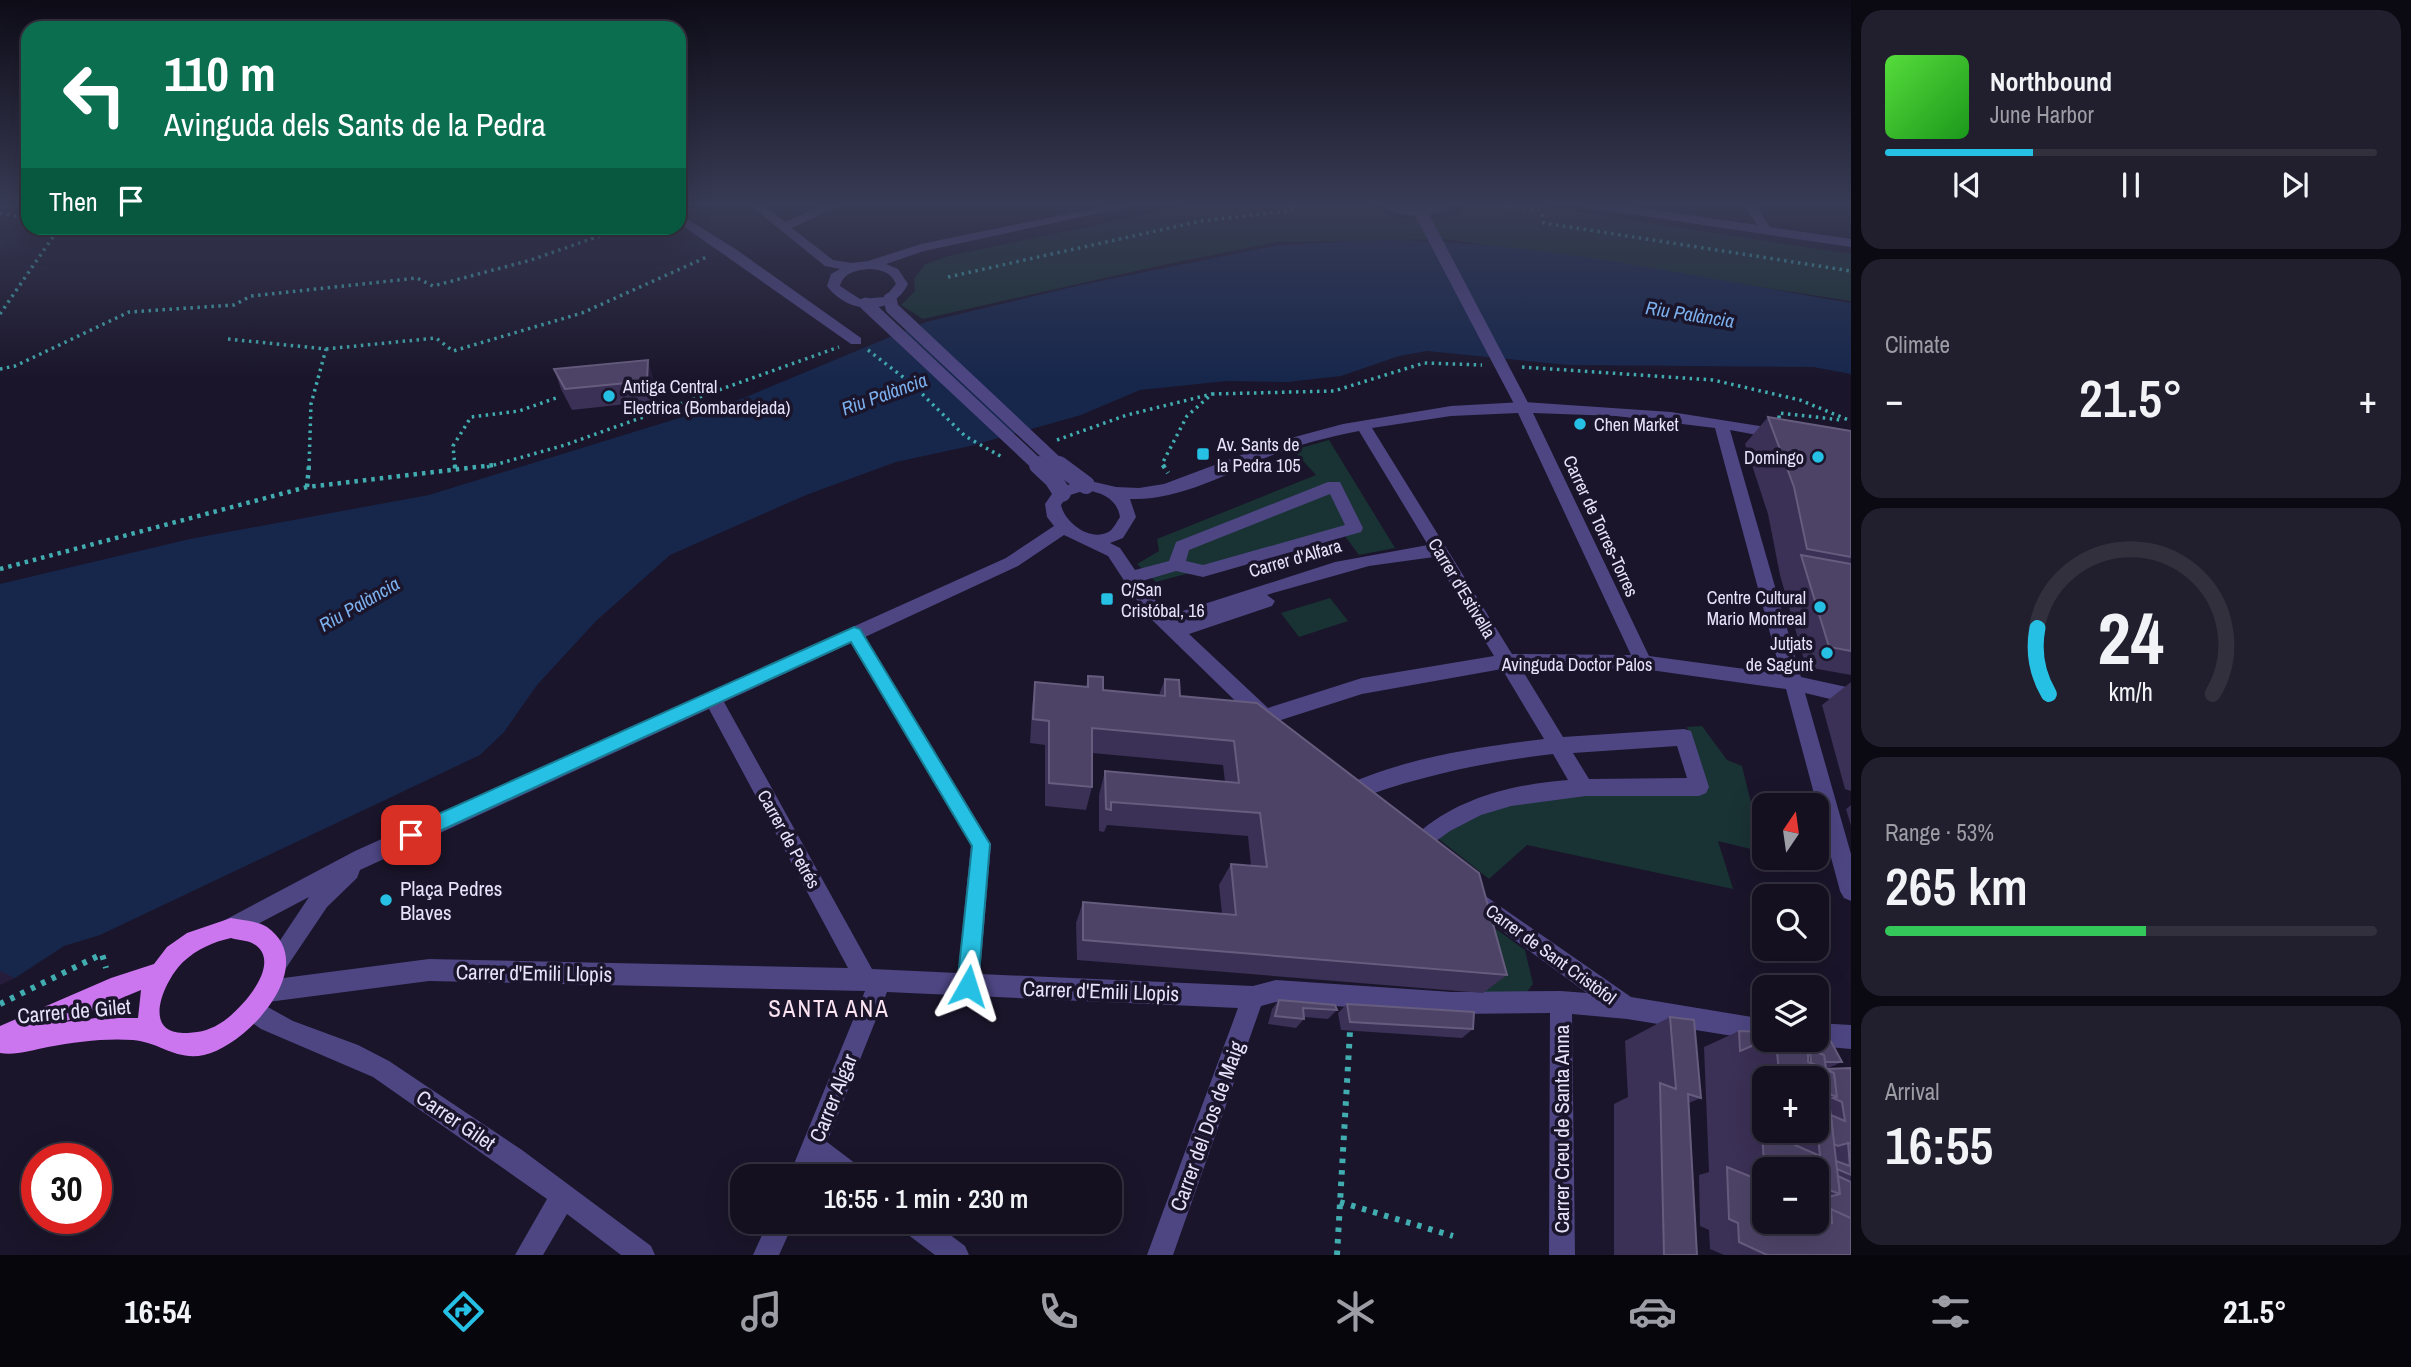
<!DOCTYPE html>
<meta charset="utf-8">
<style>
:root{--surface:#141020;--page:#211e2d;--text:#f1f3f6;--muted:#9d9da5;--line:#33303e;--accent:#25c0e3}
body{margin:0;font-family:"Archivo Narrow",sans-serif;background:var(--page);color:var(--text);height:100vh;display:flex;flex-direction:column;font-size:26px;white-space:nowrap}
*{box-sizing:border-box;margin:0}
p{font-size:23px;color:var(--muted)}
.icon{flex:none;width:38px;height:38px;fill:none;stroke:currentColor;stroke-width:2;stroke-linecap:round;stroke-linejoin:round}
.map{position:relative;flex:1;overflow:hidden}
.drawer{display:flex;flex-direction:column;gap:10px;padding:10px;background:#0b0912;width:560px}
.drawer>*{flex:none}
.guide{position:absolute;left:21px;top:21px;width:665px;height:214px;border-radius:21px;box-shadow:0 7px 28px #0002,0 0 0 2px var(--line);background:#0b6e4f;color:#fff;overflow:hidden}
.needle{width:46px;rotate:13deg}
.tools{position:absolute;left:1752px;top:793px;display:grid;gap:14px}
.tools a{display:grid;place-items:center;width:77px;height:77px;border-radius:14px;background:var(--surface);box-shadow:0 7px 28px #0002,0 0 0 2px var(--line);font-size:35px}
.speed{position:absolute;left:21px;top:1143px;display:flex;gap:14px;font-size:35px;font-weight:700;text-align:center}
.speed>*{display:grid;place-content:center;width:91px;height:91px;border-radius:50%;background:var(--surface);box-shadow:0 7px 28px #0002,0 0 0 2px var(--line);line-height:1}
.speed .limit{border:10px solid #d22;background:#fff;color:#111}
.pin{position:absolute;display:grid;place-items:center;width:60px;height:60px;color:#fff;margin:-30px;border-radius:14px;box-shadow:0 4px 10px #0006}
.me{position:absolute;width:77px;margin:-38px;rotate:6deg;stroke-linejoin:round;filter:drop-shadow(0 0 5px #0008)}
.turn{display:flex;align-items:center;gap:24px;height:147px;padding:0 28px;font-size:32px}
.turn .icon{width:91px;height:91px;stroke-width:2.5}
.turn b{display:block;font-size:49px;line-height:60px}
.then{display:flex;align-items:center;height:66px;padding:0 28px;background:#0003;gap:14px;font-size:26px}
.big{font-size:52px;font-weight:600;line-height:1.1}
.drawer .widget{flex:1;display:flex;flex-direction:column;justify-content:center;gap:10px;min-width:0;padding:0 24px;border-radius:21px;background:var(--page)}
.drawer .dial{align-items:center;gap:0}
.dial svg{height:182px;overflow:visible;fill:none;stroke:var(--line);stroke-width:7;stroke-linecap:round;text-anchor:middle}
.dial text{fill:var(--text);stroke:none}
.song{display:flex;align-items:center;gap:21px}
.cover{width:84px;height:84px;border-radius:10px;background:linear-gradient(135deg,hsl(110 70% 55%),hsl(120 70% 35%))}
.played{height:7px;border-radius:4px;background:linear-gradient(90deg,var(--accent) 30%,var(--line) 30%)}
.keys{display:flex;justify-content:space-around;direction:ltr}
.heat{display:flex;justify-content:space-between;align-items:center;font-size:38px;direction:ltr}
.charge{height:10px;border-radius:5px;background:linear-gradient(90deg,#34c759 53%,var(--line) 0)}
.trip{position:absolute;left:730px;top:1164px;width:392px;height:70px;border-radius:21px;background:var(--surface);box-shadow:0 7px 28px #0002,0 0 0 2px var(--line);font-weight:600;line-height:70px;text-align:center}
.tab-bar{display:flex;height:112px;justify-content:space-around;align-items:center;background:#08060d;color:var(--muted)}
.tab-bar .icon{width:49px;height:49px}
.tab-bar .selected{color:var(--accent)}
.tab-bar b{font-size:32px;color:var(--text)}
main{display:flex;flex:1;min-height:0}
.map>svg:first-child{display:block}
</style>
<main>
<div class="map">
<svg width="1851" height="1255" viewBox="0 0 1851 1255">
<rect width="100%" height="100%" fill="#1a152a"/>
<g fill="#193233">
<polygon points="1202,203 1361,203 1400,218 1438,219 1458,214 1468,203 1519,203 1851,254 1851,301 1446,239 1277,242 1158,266 923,319 901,305 915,291 914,279 925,264 948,256"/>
<polygon points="1329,440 1395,548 1359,555 1342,532 1156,582 1137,564 1159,551 1157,539 1316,475 1293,450"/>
<polygon points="1330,598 1348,621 1299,637 1281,613"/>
<polygon points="1702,726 1727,760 1742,766 1763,852 1718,841 1733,889 1527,845 1489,879 1430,832 1498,799 1698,786 1687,727"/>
<polygon points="1460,903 1525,950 1533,984 1526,993 1483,993"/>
</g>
<path fill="#17274c" d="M1381 240C1538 241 1696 277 1851 303V374L1813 367 1568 365 1427 351 1399 356 1341 376 1288 382 1227 381 1140 390 1081 415 970 446 896 462 806 495 670 555 596 621 537 685 504 732 480 755 100 935 64 946 15 978 0 977V584L190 539 429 495 741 399 926 322 1076 286 1278 245Z"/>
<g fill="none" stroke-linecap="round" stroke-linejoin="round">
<polygon fill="#17274c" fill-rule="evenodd" points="0,203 28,203 28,209 0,210"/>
<g stroke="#41adb0" stroke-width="3.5" stroke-dasharray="2.5 4.5" stroke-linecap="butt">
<polyline points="1489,203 1541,211 1544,223 1851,271"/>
<polyline points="0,213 14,216 28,213"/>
<polyline points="948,277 1201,221 1296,210 1292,203"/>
<polyline points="0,314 59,228"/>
<polyline points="228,339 326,349 311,404 309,467"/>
<polyline points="326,349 436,338 453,351 582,313 709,256"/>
<polyline points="868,350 912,384 965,436 1002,457"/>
<polyline points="1522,367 1713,380 1800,400 1851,421"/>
<polyline points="0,369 15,366 129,312 234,305 251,296 417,278 433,286 531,260 605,234"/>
<polyline points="1779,418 1779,413 1842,420"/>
<polyline points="1057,440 1127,415 1212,394"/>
<polyline points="455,467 453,446 471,417 519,411 556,398"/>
<polyline points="487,467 565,445 839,347"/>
<polyline points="1164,467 1162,464 1187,416 1212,394 1334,391 1424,363 1482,365"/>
</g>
<g stroke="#41adb0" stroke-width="4.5" stroke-dasharray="3.5 5" stroke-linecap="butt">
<polyline points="455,465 455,471"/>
<polyline points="1163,465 1168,473"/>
<polyline points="307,487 309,465"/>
<polyline points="0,569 307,487 494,465"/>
</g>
<g stroke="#41adb0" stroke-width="6" stroke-dasharray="4.5 7" stroke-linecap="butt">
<polyline points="0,1004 102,954 106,968"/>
<polyline points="1340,1202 1453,1236"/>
<polyline points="1337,1255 1350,1031"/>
</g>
<g fill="#4d4683" fill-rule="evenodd">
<path d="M747 203H761L785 222 828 203H845L792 228 833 260 852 263 868 261 921 244 1121 203H1146L924 251 886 264 898 269 908 284C892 317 847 314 827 286L831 274 840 269 825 266ZM870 269C882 270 891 272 896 284L885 297 860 299 840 286C844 272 857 270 870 269Z"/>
<path d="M1377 203 1417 208 1456 203C1437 221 1397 219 1377 203Z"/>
<polygon points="1576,203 1608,203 1757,225 1743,203 1755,203 1770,227 1851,239 1851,247 1582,207"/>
<polygon points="679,214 737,250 861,338 861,344 851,344 679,223"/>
<path d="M1523 402 1671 412 1784 430 1786 434 1779 439 1730 430 1801 677 1851 688V704L1805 693 1851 854V901L1844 898 1840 891 1786 689 1643 669 1521 668 1563 737 1684 729 1691 731 1709 787 1706 793 1699 796H1586L1511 806 1481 815 1450 831 1414 857 1407 855 1404 848C1408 839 1415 835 1423 829 1464 796 1517 784 1568 780L1553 754C1483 762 1415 777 1349 802L1342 799 1339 793 1342 787C1404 758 1476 747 1544 739L1502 669 1362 694 1265 725 1258 723 1146 614 1108 556 1064 535 1018 566 865 637 991 844 980 974 1253 986 1276 980 1452 992 1561 991 1587 993 1464 903 1460 896 1464 889 1471 886 1631 997 1764 1019V1040H1769L1764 1041 1627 1019 1572 1014 1575 1255H1549L1550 1013 1452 1014 1276 1002 1261 1006 1173 1255H1147L1238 1008 887 992 827 1142 860 1167 863 1176H831L817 1166 813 1176H789L865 991 429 981 268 1002 260 999 257 991 260 983 268 980 429 959 848 968 709 709 360 870 357 878 327 907 284 971 276 974 268 971 265 963 309 897 231 938 223 935 220 928 223 921 355 851 1006 558 1054 526 1047 517 1045 504 1056 488 1086 480 1116 487 1139 488 1164 484 1276 442 1343 424 1451 406ZM1518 413 1631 655 1512 654 1372 428 1451 416ZM1533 413 1616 416 1715 428 1781 674 1649 656ZM1359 431 1428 545 1335 562 1170 615 1158 604 1142 581 1176 571 1203 577 1361 532 1363 528 1340 482H1328L1176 542 1169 561 1135 570 1120 548 1110 543 1123 538 1136 517 1130 499C1178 501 1226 474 1270 456 1299 444 1329 437 1359 431ZM1086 490C1103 493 1117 499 1120 517 1117 521 1114 528 1110 531 1091 543 1065 523 1061 505L1067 496ZM1330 494 1345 525 1203 565 1186 561 1189 550ZM1434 557 1494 656 1362 678 1268 708 1189 634 1272 606 1275 601 1267 595 1273 593 1369 566ZM851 643 971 845 958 973 872 969 724 702ZM1677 746 1687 778 1589 779 1573 753Z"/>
<polygon points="255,1000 293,1021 358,1045 389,1061 522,1150 651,1246 655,1255 621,1255 567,1214 543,1255 515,1255 547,1199 373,1077 261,1029 247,1019 244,1011 247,1003"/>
<polygon points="1816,1023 1851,1025 1851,1049 1816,1046 1808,1042 1807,1040 1816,1040"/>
<polygon points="768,1222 794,1222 779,1255 753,1255"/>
<polygon points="899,1222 933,1222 965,1246 969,1255 935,1255 903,1231"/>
</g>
<path fill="#cb76ee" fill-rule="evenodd" d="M231 918C242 920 258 921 267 927 321 965 248 1045 204 1055 176 1061 159 1042 133 1040 104 1038 76 1042 48 1047 33 1050 14 1056 0 1053V1026L111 978 154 964 167 947 187 933ZM231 938C237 940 246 940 252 943 287 961 238 1014 219 1024 208 1031 196 1033 183 1033 140 1032 166 978 183 962 197 949 213 942 231 938ZM141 990 138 1018H96L64 1022Z"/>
<g stroke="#4d4683" stroke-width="13">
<polyline points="1420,211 1523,407"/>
<polyline points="890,299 892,308 1061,467"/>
<polyline points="866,304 1040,467"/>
</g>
<g stroke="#4d4683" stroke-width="18">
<polyline points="1038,465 1053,479 1062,493"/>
<polyline points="1059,465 1086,485"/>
</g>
</g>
<g fill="#3b3055" fill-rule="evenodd">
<polygon points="554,369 654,381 653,401 572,410 561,389"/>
<polygon points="1768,417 1851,431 1851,675 1806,667 1780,575 1768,514 1745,444"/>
<polygon points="1088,676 1103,690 1159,695 1165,679 1180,696 1257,703 1507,975 1483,993 1077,960 1076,923 1083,902 1222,914 1219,885 1231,864 1251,866 1248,836 1107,825 1104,832 1099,831 1099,795 1105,771 1225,782 1223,765 1092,753 1092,787 1086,810 1045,806 1045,745 1030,743 1032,707 1035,682 1086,687"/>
<polygon points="1851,682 1851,791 1845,789 1822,705"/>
<polygon points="1851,805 1851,826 1846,809"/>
<polygon points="1279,1000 1337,1010 1328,1019 1304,1017 1304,1019 1296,1028 1268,1024 1272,1009"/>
<polygon points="1347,1004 1473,1029 1462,1038 1341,1030 1338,1013"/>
<polygon points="1670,1017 1701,1098 1689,1103 1697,1255 1614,1255 1614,1104 1628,1097 1625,1041"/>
<path d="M1739 1031 1764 1040H1816L1842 1062 1826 1069 1851 1068V1255H1724L1710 1249 1709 1230 1700 1226 1699 1175 1709 1172 1704 1047ZM1764 1078H1816V1130H1764ZM1764 1169H1816V1222H1764Z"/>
</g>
<g fill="#261d3d">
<polygon points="648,360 654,381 653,401 647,381"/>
<polygon points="0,971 15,978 0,985"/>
</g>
<g fill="#4d4367" stroke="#665c7e" stroke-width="2">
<polygon points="648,360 647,381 565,389 554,369"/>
<polygon points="1768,417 1851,431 1851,557 1807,549 1794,487"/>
<polygon points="1801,555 1851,564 1851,651 1829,647"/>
<polygon points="1088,676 1103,677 1103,690 1165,696 1165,679 1179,680 1180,696 1257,703 1479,873 1507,975 1083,940 1083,902 1236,915 1231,864 1267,867 1260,813 1111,802 1111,810 1106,809 1105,771 1239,783 1234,741 1092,728 1092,787 1049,783 1049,721 1033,719 1035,682 1088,687"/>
<polygon points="1279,1000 1335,1005 1337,1010 1303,1008 1304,1019 1275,1016"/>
<polygon points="1347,1004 1474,1012 1473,1029 1350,1022"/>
<polygon points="1670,1017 1694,1020 1701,1098 1688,1094 1697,1255 1664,1255 1660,1083 1676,1089"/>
<polygon points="1739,1031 1764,1032 1764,1040 1766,1040 1740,1051"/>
<polygon points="1816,1036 1828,1036 1842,1062 1825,1062 1824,1055 1810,1050 1808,1051 1808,1048 1786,1040 1816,1040"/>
<polygon points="1776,1040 1786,1040 1808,1048 1808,1062 1834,1073 1837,1097 1816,1089 1816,1078 1789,1078 1779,1074"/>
<polygon points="1810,1050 1824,1055 1826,1069 1811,1063"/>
<polygon points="1851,1068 1851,1144 1848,1143 1838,1146 1834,1144 1831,1115 1845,1121 1842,1102 1833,1098 1837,1097 1834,1073 1826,1069"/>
<polygon points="1759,1082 1764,1085 1764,1130 1794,1130 1795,1145 1820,1156 1818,1136 1804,1130 1816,1130 1816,1104 1829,1100 1840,1194 1816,1185 1816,1169 1779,1169 1764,1163"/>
<polygon points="1848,1143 1851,1144 1851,1175 1837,1169 1836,1161 1850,1166"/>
<polygon points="1727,1167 1764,1182 1764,1222 1816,1222 1816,1217 1832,1223 1831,1209 1851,1218 1851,1255 1767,1255 1739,1242 1738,1223 1729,1219"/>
<polygon points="1838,1176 1851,1182 1851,1218 1831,1209 1820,1212 1816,1210 1816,1200 1840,1194"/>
</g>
<linearGradient id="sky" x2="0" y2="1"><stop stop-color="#0e0c17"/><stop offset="0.54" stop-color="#383b55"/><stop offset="1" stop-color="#383b55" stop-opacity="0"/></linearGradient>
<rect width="1851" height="379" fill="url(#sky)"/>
<polygon fill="#25c0e3" stroke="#187d94" stroke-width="2" points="854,627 860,629 990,844 978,986 975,993 968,996 960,993 957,986 972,846 851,642 418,841 411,844 405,841 402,835 405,829"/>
<g fill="#25c0e3" stroke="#1a152a" stroke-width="2.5">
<circle cx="609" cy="396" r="7"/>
<circle cx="1580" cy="424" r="7"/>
<rect x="1196" y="447" width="14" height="14" rx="3.5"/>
<circle cx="1818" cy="457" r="7"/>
<rect x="1100" y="592" width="14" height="14" rx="3.5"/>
<circle cx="1820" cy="607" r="7"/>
<circle cx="1827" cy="653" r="7"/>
<circle cx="386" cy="900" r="7"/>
</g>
<g text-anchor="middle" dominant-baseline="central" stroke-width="7" stroke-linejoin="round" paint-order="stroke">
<g font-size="18" fill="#e7e2fb" stroke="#1a152a" text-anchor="start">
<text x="623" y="386">Antiga Central<tspan x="623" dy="21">Electrica (Bombardejada)</tspan></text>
<text x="1594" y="424">Chen Market</text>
<text x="1217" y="444">Av. Sants de<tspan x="1217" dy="21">la Pedra 105</tspan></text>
<text x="1804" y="457" text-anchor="end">Domingo</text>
<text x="1121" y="589">C/San<tspan x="1121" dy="21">Cristóbal, 16</tspan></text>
<text x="1806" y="597" text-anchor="end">Centre Cultural<tspan x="1806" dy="21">Mario Montreal</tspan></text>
<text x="1813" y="643" text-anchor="end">Jutjats<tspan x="1813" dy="21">de Sagunt</tspan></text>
</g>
<g font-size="18" fill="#e7e2fb" stroke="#1a152a">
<text transform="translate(1601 526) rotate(65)">Carrer de Torres-Torres</text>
<text transform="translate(1295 558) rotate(-16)">Carrer d'Alfara</text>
<text transform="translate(1462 588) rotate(59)">Carrer d'Estivella</text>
<text x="1577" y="664">Avinguda Doctor Palos</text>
<text transform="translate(789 839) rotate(61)">Carrer de Petrés</text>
<text transform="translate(1551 954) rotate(36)">Carrer de Sant Cristòfol</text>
</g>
<g font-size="19" font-style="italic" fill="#7cb0ee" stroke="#1a152a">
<text transform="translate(1690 314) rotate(9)">Riu Palància</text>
<text transform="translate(884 394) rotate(-20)">Riu Palància</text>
<text transform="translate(359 604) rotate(-30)">Riu Palància</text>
</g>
<g font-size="21" fill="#e7e2fb" stroke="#1a152a" text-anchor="start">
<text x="400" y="888">Plaça Pedres<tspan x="400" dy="24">Blaves</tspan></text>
</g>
<g font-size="21" fill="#e7e2fb" stroke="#1a152a">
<text transform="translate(534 973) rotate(1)">Carrer d'Emili Llopis</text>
<text transform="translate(1101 991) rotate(2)">Carrer d'Emili Llopis</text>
<text transform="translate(74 1011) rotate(-5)">Carrer de Gilet</text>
<text transform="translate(833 1098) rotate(-68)">Carrer Algar</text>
<text transform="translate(456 1120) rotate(34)">Carrer Gilet</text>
<text transform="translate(1207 1126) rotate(-70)">Carrer del Dos de Maig</text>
<text transform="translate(1561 1129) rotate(-90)">Carrer Creu de Santa Anna</text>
</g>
<g font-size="23" letter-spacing="2" fill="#fbe3f1" stroke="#1a152a">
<text x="829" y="1008">SANTA ANA</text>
</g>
</g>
</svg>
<div class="tools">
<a><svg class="needle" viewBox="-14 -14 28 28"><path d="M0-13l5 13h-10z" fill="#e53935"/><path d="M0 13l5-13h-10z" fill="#9d9da5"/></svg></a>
<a><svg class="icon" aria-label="search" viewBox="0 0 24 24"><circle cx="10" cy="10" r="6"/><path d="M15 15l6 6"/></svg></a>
<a><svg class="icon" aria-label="layers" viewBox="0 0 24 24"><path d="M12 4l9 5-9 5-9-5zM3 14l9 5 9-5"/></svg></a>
<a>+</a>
<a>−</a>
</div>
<div class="speed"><div class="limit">30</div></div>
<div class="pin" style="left:411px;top:835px;background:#d93025"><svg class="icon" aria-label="arrive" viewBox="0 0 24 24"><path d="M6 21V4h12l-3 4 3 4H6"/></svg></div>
<svg class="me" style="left:968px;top:986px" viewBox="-20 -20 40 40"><path d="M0-17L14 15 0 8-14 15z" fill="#25c0e3" stroke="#fff" stroke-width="4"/></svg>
<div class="trip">16:55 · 1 min · 230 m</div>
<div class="guide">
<div class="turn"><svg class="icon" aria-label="left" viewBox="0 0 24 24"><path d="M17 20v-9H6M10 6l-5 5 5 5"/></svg><div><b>110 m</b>Avinguda dels Sants de la Pedra</div></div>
<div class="then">Then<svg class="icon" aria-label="arrive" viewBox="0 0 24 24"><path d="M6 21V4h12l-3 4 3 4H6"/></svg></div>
</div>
</div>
<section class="drawer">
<div class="widget">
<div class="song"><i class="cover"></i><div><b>Northbound</b><p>June Harbor</p></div></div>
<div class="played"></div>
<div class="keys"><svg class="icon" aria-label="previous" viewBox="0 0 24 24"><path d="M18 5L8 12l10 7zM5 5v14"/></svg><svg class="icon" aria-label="pause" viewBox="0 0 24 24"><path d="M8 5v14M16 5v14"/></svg><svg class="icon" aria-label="next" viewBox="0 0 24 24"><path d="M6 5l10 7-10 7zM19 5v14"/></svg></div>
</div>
<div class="widget"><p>Climate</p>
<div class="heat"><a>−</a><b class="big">21.5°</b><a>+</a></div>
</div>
<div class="widget dial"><svg viewBox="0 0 100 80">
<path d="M14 69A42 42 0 1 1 86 69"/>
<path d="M14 69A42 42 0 0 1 9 40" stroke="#25c0e3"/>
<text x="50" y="56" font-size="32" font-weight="700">24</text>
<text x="50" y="72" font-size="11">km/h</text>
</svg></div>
<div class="widget"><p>Range · 53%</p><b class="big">265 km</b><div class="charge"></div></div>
<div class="widget"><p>Arrival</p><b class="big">16:55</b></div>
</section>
</main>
<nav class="tab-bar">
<b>16:54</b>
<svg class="icon selected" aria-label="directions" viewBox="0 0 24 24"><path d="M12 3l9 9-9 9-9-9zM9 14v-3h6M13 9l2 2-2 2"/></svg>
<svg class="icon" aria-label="music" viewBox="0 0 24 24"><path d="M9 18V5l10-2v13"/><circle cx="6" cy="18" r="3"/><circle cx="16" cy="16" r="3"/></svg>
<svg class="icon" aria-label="phone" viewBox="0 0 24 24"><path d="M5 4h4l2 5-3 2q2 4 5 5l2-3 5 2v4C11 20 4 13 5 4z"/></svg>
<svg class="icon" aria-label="climate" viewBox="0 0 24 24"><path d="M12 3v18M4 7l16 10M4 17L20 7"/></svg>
<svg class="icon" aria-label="car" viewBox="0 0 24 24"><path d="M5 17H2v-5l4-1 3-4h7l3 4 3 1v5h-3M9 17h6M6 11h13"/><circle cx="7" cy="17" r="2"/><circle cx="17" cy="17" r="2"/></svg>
<svg class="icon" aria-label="filters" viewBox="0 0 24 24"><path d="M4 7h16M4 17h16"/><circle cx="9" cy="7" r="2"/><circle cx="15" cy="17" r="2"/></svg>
<b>21.5°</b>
</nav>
